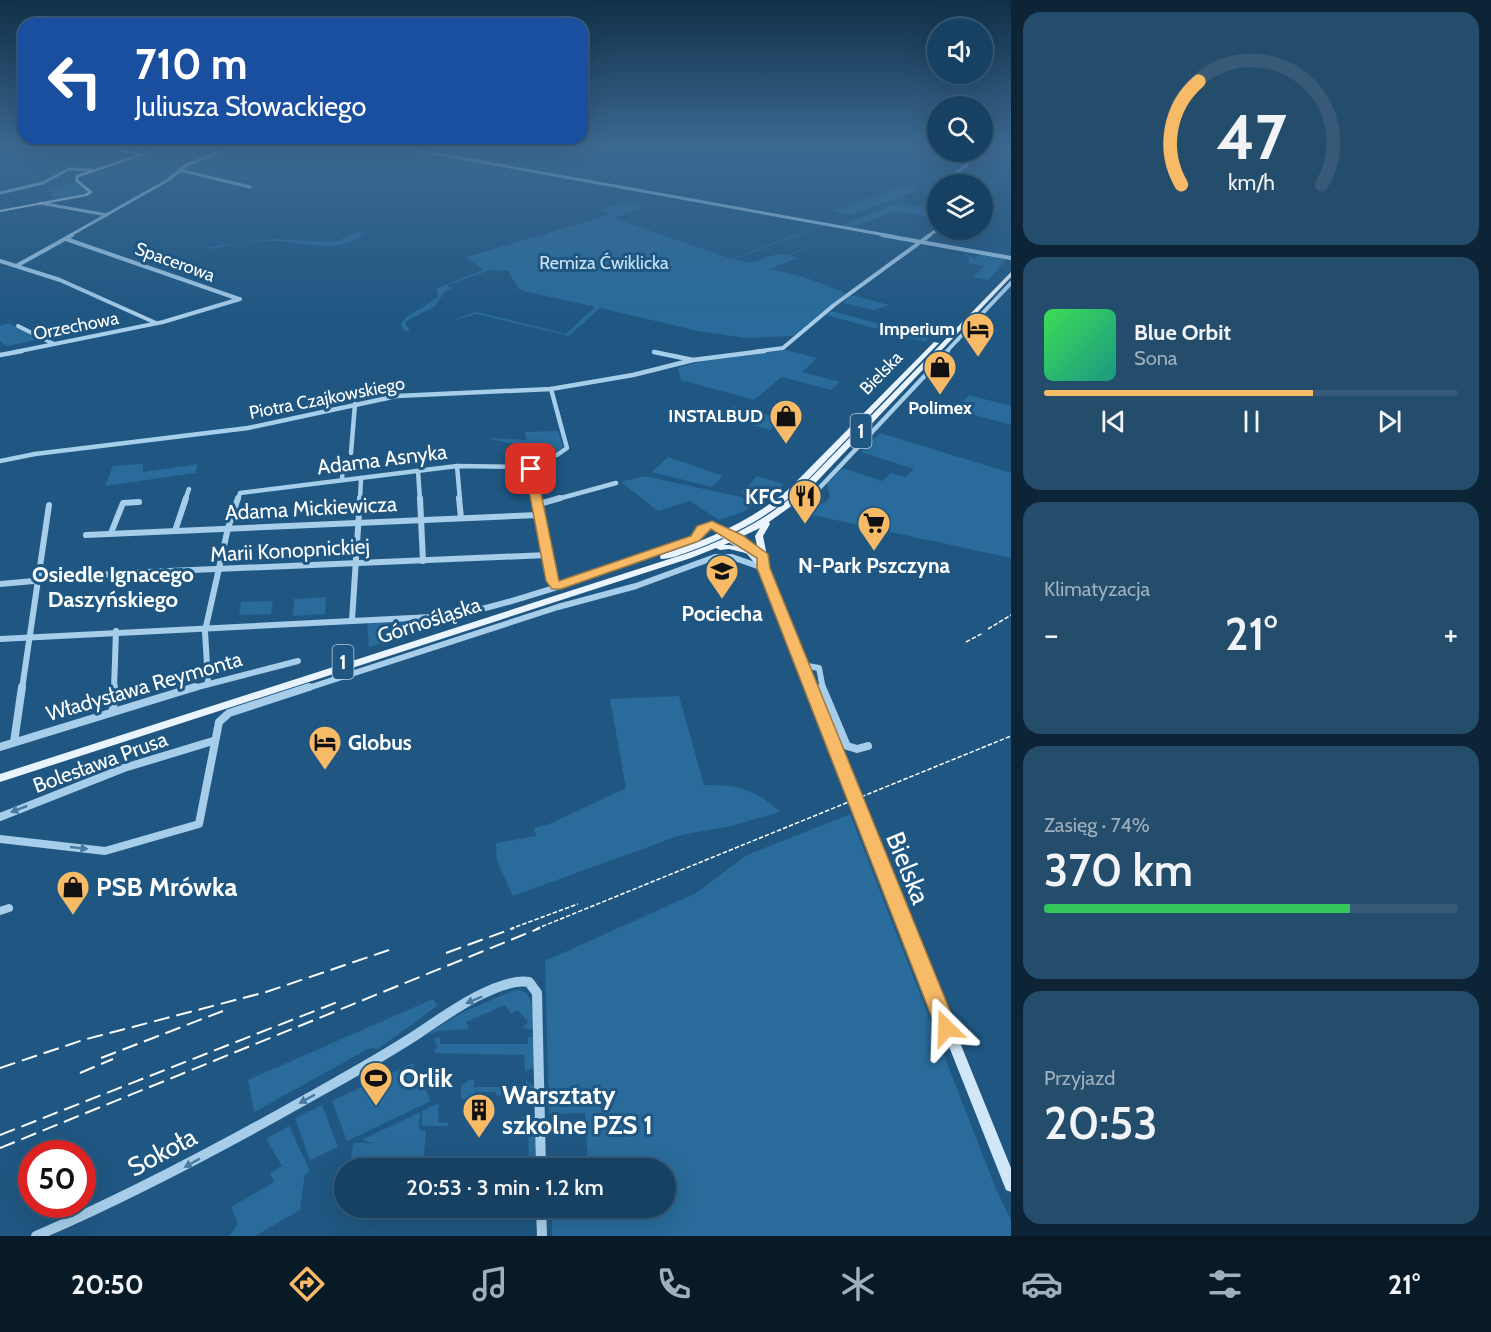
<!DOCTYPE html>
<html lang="pl">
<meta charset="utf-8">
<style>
:root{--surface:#174162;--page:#244c6b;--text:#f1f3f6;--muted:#9eafbe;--line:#365a77;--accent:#f7ba66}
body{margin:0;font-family:Cabin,sans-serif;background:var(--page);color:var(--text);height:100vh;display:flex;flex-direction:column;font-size:22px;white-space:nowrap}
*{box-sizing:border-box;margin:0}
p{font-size:20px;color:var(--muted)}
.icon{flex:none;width:33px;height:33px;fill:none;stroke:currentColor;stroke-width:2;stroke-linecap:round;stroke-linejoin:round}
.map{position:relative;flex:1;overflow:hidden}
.sheet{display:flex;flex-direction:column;gap:12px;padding:12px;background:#0d2436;width:480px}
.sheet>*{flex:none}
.guide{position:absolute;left:18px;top:18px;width:570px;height:126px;border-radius:18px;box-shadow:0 6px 24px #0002,0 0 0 2px var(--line);background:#1a4fa0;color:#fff;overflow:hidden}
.tools{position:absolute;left:927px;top:18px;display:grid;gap:12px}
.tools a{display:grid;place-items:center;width:66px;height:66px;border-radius:50%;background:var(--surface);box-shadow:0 6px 24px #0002,0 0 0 2px var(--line);font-size:30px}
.speed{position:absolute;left:18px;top:1140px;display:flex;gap:12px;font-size:30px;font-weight:700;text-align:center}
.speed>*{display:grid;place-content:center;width:78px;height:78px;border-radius:50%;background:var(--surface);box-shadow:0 6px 24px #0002,0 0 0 2px var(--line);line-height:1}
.speed .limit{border:9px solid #d22;background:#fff;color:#111}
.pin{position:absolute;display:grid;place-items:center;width:51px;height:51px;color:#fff;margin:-26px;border-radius:12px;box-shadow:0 3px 9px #0006}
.me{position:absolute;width:66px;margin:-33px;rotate:338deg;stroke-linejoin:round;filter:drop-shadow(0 0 4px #0008)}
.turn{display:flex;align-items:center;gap:21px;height:126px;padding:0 18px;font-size:27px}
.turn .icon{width:78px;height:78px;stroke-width:2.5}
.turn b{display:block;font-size:42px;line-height:51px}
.big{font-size:45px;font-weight:600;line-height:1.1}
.sheet .tile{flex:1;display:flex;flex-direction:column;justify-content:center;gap:9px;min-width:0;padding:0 21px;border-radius:18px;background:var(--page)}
.sheet .dial{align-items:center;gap:0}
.dial svg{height:156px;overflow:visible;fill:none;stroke:var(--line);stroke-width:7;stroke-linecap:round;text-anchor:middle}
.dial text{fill:var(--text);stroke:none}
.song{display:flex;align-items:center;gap:18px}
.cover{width:72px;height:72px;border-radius:9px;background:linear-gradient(135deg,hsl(130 70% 55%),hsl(170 70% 35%))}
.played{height:6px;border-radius:3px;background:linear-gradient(90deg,var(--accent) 65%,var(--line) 65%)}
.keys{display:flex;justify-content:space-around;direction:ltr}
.heat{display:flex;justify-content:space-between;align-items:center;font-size:33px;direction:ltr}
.charge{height:9px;border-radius:4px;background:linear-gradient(90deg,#34c759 74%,var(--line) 0)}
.trip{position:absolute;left:334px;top:1158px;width:342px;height:60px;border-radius:30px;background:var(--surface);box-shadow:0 6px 24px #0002,0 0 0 2px var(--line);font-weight:600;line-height:60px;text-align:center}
.dock{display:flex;height:96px;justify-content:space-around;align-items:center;background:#091a27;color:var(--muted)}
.dock .icon{width:42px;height:42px}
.dock .active{color:var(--accent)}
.dock b{font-size:27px;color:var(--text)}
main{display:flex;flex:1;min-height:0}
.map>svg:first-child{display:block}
</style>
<main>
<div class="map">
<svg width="1011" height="1236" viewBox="0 0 1011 1236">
<rect width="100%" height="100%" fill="#1f5782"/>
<g fill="#296b9a">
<polygon points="77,183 88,193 61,200 50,195 53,193 46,188"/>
<polygon points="901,187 919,190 850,215 834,211"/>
<path d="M625 202 645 207 613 218 732 259 821 225 844 228 825 225 735 259C760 269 767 250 787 255L839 236 790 255 797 258 770 269 804 277 846 293 793 336 746 338 698 331 600 308 569 336 477 314 449 322 475 312 482 313 566 334 595 307 524 291 519 289 508 271 490 270 447 285 452 289 445 291 435 306 405 322 410 332 403 330 401 324C408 311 427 308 438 296L437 288 483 270 467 257 612 214 600 210Z"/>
<polygon points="898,203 937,210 937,218 895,211 850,228 839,226"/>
<path d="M357 233H363C344 256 300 241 276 241 257 241 232 243 214 249L207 247 271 239 334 242Z"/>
<polygon points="981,253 1006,260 988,280 973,277 985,266 969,263 969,258 963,255 967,254 974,259"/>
<polygon points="851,295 889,305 874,310 843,303"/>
<polygon points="831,311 930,337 925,342 826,315"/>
<polygon points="9,323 41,339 7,346 0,341 0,326"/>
<polygon points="785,350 817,358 802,372 840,382 831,390 782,377 754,400 681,380 678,368 698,362"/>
<polygon points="969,395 1011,406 1011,425 956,410"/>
<polygon points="734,406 782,419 770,430 725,417"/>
<polygon points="558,431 563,447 554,453 486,438 526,440 525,432"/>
<polygon points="880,433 1011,473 1011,558 803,513 812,500 824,504 830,497 827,484 843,468 882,481 891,473 905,477 914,469 861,452"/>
<polygon points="668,457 723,476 712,487 652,472"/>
<polygon points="143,464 143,472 198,464 195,473 105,486 113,466"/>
<polygon points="644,476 755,500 745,511 719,520 690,501 658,511 621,482"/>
<polygon points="757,476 784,484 769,497 741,493"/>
<polygon points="326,597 325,614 293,616 294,599"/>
<polygon points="273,601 271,614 239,615 241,602"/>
<polygon points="463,618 369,647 367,621"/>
<path d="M679 696 704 785C738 784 755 789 780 812L731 826 681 835 513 896 497 861 496 843 536 836 534 828 549 824 626 788 610 699Z"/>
<polygon points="850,814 996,1189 1011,1220 1011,1236 552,1236 552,1208 666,1208 666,1168 586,1168 588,1164 585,1113 549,1114 545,961 696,893 747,855"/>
<path d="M515 990C536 989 533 1015 532 1030L522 1027 528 1022 518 1010 511 1014 505 1005 466 1022 469 1029 438 1031 424 1036 463 1012Z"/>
<polygon points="433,999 437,1006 378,1049 370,1048 254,1112 248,1080"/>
<polygon points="440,1037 440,1044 528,1044 528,1037 534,1037 534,1067 525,1072 524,1055 436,1053 434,1050 438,1048 434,1039"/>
<polygon points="413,1063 431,1101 347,1141 332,1101"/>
<polygon points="469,1080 474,1080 474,1087 501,1087 501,1096 496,1095 495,1092 474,1092 473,1099 461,1099 461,1086"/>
<polygon points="526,1080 534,1086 533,1101 505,1101 505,1087 525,1087"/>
<polygon points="439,1103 438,1122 449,1123 448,1126 422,1126 422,1111"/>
<polygon points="322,1105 338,1147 310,1160 295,1118"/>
<polygon points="420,1112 419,1130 426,1131 423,1168 350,1168 353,1143 373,1143 362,1140"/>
<polygon points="526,1113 531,1113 535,1118 536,1168 529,1168 528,1118 521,1118"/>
<polygon points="289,1126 310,1171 305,1174 300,1210 255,1236 229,1236 238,1224 231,1207 274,1182 270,1173 282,1166 266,1139"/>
</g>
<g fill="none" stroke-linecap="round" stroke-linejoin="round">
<g stroke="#a6cde9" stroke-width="3">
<polyline points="133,145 118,150 139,154"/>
<polyline points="388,145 891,236"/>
<polyline points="882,148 889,145"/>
<polyline points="179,170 250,187"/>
<polyline points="952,184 952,176 967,165 968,152"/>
<polyline points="0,193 43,183 69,169 91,170"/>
<polyline points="40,203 107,215"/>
<polyline points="69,236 168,180 187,165 237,145"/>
<polyline points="928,236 938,229"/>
</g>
<g stroke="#a6cde9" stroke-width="4">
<polyline points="882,235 1011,258"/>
<polyline points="66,239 239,299"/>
<polyline points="0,261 60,280 156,323"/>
<polyline points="18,265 72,235"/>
<polyline points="18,326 54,344"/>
<polyline points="15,352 163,322 240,299"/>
<polyline points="753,352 783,348 834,305 930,235"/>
<polyline points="946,352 1011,283"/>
</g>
<g stroke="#a6cde9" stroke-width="4.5">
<polyline points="654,352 693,360 764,351"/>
<polyline points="0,355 22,351"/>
<polyline points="551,389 567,448 557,455"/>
<polyline points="351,453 355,404"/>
<polyline points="0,461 35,454 248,428 397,396 551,389 633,375 693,360"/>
<polyline points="457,466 460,500"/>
<polyline points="418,471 420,500"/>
<polyline points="342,480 343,461"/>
<polyline points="811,497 948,351"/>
<polyline points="185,500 189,489"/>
<polyline points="238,500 240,493 457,466 528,467 531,469 536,500"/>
<polyline points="360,500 361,478"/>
<polyline points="554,500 616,483"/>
</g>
<g stroke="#a6cde9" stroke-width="6">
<polyline points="420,498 423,561"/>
<polyline points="459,498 461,518"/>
<polyline points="535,498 552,581 557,586"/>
<polyline points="539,504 560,498"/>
<polyline points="175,531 186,498"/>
<polyline points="111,533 123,503 139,502"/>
<polyline points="86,535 538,515"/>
<polyline points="0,584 123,573 547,555"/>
<polyline points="352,620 360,498"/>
<path d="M0 639 451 616C535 599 614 566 695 539L700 535 701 529 712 524 730 533"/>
<polyline points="802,665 819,668 823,689"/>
<polyline points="208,683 205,631 228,528 238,498"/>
<polyline points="22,689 49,505"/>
<polyline points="114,689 116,631"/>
<polyline points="190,689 298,661"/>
<polyline points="305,689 558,607 636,586 715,557 732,557 763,568"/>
</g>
<g stroke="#a6cde9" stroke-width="8">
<polyline points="822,687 847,746 857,749 868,746"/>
<polyline points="113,711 114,687"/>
<polyline points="14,742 22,687"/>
<polyline points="0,747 195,687"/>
<polyline points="0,817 124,768 213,741"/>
<polyline points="0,839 105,851 199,824 219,722 229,713 309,687"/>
<polyline points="0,911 9,908"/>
</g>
<g stroke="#a6cde9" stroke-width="10">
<polyline points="541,1208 542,1236"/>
<path d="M36 1236C127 1197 214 1151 301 1102 340 1080 381 1058 419 1033 444 1016 498 977 529 982L537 993 541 1168"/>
</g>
<g fill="#d1e6f7" fill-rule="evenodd">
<polygon points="169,145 173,145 79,177 78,180 93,192 87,196 0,212 0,210 85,194 88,192 75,181 76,175"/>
<path d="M722 534C738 534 758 556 767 568L1011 1168V1192L1006 1190 1004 1185 759 568 747 554 722 538 721 536Z"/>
</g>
<g fill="#e9f4fe" fill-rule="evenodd">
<path d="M1011 272V277L803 496 790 507 769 522 770 524 763 536 767 556 766 558H763L759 556 755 536 760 528 724 545H729L753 550 754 552 753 554H750L729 549 720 550 716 548 691 558 0 782V774L685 554C727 539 764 522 797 492Z"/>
<path d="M934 342 939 343 795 493C763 520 728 537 688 552 680 555 670 559 661 559L660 557 661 555C709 539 750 522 789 489Z"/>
</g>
<g stroke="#fff" stroke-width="1.5" stroke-dasharray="4.5 2" stroke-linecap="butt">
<polyline points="988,629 1011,615"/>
<polyline points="966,642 983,633"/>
<polyline points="510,929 578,904"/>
<polyline points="536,929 1011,736"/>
</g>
<g stroke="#fff" stroke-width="2" stroke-dasharray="16 7" stroke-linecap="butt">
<polyline points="446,953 514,928"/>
<polyline points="101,1058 223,1011"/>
<polyline points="0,1068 83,1040 266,992 389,950"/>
<polyline points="80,1073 113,1059"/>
<polyline points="0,1135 340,1001"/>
<polyline points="0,1148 540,928"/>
</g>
</g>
<defs><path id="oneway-solid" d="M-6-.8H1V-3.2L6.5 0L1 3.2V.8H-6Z" transform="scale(1.5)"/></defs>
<g fill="#487aa1">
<use href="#oneway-solid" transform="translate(19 809) rotate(159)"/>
<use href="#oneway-solid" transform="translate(79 848) rotate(6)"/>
<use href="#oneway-solid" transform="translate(474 1000) rotate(157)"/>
<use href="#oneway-solid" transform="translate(307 1099) rotate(151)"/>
<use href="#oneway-solid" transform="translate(192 1163) rotate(151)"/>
</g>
<linearGradient id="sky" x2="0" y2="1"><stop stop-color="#113048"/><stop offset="0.46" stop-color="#3c6992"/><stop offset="1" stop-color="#3c6992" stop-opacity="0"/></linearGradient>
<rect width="1011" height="318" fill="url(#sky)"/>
<polygon fill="#f7ba66" stroke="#a17942" stroke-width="1.5" points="531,466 536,469 559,581 691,536 697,526 712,521 742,535 768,554 770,568 957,1028 954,1035 946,1038 939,1035 936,1028 757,568 757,558 711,529 699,541 561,589 552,589 546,581 525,469"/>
<defs>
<g id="hotel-pin" transform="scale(1.725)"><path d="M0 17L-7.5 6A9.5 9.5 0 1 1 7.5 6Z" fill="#f7ba66" stroke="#1f5782"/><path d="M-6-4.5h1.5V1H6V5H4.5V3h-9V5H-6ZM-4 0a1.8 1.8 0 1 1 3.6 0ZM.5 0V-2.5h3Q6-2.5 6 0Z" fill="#111"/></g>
<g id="shop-pin" transform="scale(1.725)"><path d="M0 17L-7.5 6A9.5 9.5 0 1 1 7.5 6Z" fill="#f7ba66" stroke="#1f5782"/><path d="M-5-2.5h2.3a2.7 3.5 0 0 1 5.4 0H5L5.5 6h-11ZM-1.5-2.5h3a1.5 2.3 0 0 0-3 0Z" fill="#111"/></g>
<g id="restaurant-pin" transform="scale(1.725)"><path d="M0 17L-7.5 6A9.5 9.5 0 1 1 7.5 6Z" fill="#f7ba66" stroke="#1f5782"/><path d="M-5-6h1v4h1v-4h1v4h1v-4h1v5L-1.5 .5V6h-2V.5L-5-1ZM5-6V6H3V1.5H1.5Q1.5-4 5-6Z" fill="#111"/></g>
<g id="supermarket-pin" transform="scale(1.725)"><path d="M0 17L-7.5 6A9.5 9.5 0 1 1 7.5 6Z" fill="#f7ba66" stroke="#1f5782"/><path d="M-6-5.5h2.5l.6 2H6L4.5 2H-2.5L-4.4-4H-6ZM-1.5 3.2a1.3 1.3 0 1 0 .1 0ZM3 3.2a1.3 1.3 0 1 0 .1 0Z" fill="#111"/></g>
<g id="school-pin" transform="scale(1.725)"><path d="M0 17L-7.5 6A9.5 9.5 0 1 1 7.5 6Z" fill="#f7ba66" stroke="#1f5782"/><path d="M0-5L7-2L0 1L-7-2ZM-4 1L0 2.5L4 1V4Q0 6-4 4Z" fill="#111"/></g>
<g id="stadium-pin" transform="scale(1.725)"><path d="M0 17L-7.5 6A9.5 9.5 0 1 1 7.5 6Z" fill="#f7ba66" stroke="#1f5782"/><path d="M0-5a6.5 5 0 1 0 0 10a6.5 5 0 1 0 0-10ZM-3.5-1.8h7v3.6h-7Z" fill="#111"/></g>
<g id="building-pin" transform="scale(1.725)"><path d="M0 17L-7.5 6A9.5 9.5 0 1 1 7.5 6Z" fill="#f7ba66" stroke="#1f5782"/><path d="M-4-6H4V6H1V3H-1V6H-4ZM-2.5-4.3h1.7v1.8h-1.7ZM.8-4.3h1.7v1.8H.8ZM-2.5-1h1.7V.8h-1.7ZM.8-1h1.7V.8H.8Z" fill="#111"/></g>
</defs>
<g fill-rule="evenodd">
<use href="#hotel-pin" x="978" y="329"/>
<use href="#shop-pin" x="940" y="367"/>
<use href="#shop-pin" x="786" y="416"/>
<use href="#restaurant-pin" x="805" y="496"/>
<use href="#supermarket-pin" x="874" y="523"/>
<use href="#school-pin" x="722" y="571"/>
<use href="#hotel-pin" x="325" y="742"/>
<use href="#shop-pin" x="73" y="887"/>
<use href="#stadium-pin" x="376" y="1078"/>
<use href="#building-pin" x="479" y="1110"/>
</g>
<g text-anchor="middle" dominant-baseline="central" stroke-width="6" stroke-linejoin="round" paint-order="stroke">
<g font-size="18" fill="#fff" stroke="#1f5782">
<text transform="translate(175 262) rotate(20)">Spacerowa</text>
<text transform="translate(76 326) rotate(-11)">Orzechowa</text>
<text transform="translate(881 373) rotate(-46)">Bielska</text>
<text transform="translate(327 398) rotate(-11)">Piotra Czajkowskiego</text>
</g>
<g font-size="18" fill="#cae4f7" stroke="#1f5782">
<text x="604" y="263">Remiza Ćwiklicka</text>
</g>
<g font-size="18" font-weight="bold" fill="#fff" stroke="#1f5782" text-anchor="end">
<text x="955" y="329">Imperium</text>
<text x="940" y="408" text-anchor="middle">Polimex</text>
<text x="763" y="416">INSTALBUD</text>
</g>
<g fill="#1f5782" stroke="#bccdda" stroke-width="1.5">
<rect x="850.5" y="414" width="21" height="34" rx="4.5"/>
<rect x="332.5" y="645" width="21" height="34" rx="4.5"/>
</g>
<g font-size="20" font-weight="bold" fill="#fff">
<text x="861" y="431">1</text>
<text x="343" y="662">1</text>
</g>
<g font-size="21" fill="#fff" stroke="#1f5782">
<text transform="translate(382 459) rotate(-7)">Adama Asnyka</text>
<text transform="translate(311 508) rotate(-3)">Adama Mickiewicza</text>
<text transform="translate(290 550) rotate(-3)">Marii Konopnickiej</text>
<text transform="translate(429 620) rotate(-18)">Górnośląska</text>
<text transform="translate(144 686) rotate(-16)">Władysława Reymonta</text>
<text transform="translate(100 762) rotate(-20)">Bolesława Prusa</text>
</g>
<g font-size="21" font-weight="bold" fill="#fff" stroke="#1f5782">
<text x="782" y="496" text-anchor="end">KFC</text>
<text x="874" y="565">N-Park Pszczyna</text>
<text x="722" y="613">Pociecha</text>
<text x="348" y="742" text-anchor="start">Globus</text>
</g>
<g font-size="22" font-weight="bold" fill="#fff" stroke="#1f5782">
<text x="113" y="574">Osiedle Ignacego<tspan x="113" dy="25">Daszyńskiego</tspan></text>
</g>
<g font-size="26" fill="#fff" stroke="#1f5782">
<text transform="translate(908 868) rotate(68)">Bielska</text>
<text transform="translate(162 1152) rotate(-28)">Sokoła</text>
</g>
<g font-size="26" font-weight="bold" fill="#fff" stroke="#1f5782" text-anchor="start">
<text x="96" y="887">PSB Mrówka</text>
<text x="399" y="1078">Orlik</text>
<text x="502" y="1095">Warsztaty<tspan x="502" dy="30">szkolne PZS 1</tspan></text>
</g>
</g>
</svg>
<div class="tools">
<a><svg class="icon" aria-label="sound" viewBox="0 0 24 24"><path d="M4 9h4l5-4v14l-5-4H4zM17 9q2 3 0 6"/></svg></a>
<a><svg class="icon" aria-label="search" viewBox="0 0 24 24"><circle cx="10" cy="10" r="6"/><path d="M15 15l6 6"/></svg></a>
<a><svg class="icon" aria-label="layers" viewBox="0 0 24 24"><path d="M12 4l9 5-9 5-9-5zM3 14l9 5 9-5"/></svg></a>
</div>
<div class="speed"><div class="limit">50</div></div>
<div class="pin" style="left:531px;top:469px;background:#d93025"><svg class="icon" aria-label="arrive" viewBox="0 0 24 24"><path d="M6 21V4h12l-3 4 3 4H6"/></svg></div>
<svg class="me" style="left:946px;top:1028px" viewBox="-20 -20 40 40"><path d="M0-17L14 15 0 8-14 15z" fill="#f7ba66" stroke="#fff" stroke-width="4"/></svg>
<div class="trip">20:53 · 3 min · 1.2 km</div>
<div class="guide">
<div class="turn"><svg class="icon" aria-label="left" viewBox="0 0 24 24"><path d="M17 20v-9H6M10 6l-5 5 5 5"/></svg><div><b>710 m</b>Juliusza Słowackiego</div></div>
</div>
</div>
<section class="sheet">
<div class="tile dial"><svg viewBox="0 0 100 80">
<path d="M14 69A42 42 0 1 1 86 69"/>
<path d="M14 69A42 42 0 0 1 23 16" stroke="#f7ba66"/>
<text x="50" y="56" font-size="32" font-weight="700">47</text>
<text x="50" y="72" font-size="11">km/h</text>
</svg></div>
<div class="tile">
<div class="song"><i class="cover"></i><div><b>Blue Orbit</b><p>Sona</p></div></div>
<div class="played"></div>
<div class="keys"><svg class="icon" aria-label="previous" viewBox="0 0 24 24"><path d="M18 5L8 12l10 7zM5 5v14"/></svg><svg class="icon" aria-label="pause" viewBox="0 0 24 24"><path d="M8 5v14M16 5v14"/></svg><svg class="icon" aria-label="next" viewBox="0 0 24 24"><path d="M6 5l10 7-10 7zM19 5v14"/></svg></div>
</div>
<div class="tile"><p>Klimatyzacja</p>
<div class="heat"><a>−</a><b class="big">21°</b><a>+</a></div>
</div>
<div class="tile"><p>Zasięg · 74%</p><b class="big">370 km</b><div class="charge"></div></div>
<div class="tile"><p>Przyjazd</p><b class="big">20:53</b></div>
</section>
</main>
<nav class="dock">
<b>20:50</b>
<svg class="icon active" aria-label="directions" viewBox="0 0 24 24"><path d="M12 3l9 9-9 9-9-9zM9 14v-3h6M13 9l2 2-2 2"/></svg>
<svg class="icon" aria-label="music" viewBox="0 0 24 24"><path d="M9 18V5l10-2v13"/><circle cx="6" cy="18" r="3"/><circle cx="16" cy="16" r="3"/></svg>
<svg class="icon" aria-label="phone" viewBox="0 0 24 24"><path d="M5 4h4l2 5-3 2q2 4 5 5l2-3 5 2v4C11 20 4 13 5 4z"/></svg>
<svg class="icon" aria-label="climate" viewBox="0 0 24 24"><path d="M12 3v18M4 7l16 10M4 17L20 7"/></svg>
<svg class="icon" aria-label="car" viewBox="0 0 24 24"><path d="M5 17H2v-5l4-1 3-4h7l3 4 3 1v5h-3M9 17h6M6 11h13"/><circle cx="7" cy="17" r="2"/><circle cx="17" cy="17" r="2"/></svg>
<svg class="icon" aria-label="filters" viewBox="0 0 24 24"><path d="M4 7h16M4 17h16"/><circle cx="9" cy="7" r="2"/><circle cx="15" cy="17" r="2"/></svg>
<b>21°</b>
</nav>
